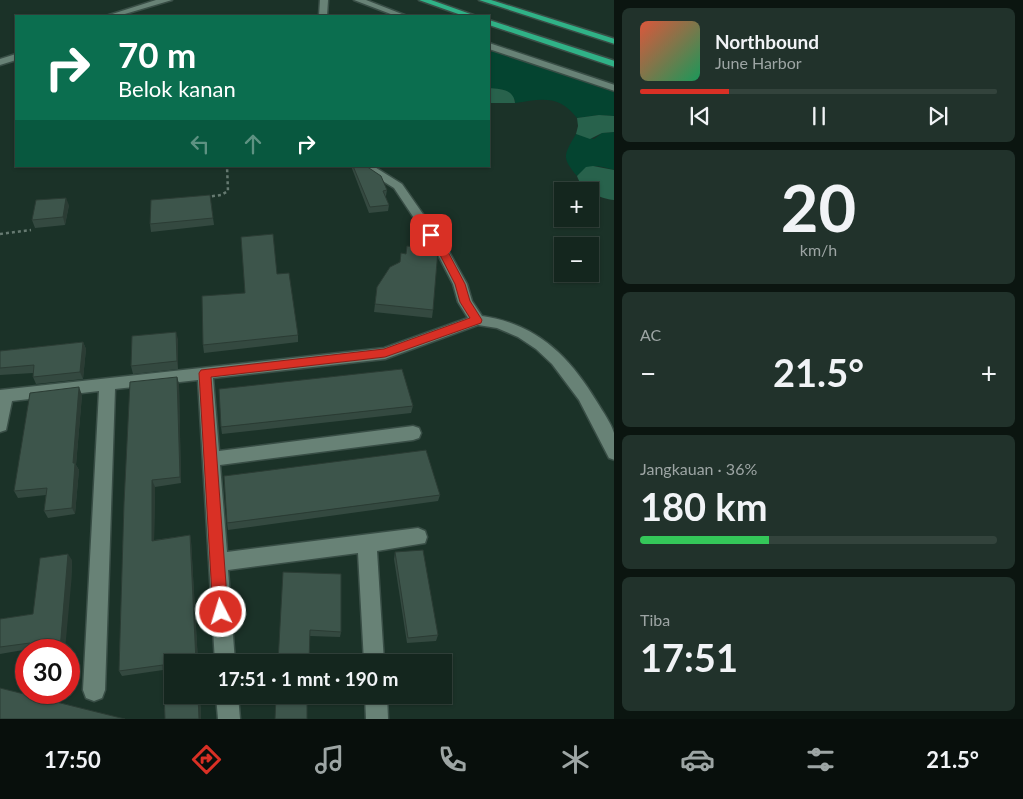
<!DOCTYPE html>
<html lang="id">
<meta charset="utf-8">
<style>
:root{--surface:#14261e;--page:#21322b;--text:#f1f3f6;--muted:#9da5a4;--line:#33433c;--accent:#d93025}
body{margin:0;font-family:Lato,sans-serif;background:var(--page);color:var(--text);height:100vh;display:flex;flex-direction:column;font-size:19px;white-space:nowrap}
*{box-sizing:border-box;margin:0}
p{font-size:16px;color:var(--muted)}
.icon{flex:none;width:28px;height:28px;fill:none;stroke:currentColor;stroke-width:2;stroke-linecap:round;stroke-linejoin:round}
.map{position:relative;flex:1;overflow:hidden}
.sheet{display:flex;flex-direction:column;gap:8px;padding:8px;background:#0b1510;width:409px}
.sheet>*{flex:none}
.guide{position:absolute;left:15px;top:15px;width:475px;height:152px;border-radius:0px;box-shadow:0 1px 4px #0004,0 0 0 1px var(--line);background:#0b6e4f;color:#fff;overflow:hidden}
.buttons{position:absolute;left:554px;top:182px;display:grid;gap:10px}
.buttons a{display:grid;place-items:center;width:45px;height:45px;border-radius:0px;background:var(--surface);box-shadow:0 1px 4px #0004,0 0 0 1px var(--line);font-size:25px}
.speed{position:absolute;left:15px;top:639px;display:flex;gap:10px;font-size:25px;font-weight:700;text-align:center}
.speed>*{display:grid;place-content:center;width:65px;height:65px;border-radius:50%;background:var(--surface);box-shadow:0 1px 4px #0004,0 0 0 1px var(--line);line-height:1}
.speed .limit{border:8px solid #d22;background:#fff;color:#111}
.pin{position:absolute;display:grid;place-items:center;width:42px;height:42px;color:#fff;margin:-21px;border-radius:10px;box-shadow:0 2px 8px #0006}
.me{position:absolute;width:55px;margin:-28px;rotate:355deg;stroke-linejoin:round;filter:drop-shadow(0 0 4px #0008)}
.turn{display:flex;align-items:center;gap:18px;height:105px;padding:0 20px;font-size:22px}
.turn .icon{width:65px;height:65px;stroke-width:2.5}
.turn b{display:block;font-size:35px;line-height:42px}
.lanes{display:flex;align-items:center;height:48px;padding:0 20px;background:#0003;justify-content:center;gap:25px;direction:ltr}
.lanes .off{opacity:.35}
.big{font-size:38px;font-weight:700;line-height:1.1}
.sheet .widget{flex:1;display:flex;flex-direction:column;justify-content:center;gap:8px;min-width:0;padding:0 18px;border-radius:8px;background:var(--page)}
.sheet .dial{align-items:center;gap:0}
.dial b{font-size:65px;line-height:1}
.song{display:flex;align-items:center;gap:15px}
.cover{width:60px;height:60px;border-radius:8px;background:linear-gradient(135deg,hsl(10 70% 55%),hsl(150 70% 35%))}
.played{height:5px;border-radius:2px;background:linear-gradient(90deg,var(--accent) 25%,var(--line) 25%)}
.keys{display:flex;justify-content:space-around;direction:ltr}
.heat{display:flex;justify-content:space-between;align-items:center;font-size:28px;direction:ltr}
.charge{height:8px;border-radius:4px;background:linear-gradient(90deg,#34c759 36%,var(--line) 0)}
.trip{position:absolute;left:164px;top:654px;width:288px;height:50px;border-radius:0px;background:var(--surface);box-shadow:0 1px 4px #0004,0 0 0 1px var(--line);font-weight:700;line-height:50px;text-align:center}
.menu{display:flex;height:80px;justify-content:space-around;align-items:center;background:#080f0c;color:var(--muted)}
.menu .icon{width:35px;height:35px}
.menu .on{color:var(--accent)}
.menu b{font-size:22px;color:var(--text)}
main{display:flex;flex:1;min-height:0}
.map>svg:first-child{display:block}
</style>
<main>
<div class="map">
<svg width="615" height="719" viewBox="0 0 615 719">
<rect width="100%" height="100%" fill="#1b3228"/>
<g fill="#044430">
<path d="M494 50 614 92V116L599 115 577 118C559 94 541 99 515 103V100L504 90 489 88V54Z"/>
<path d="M614 132V170C597 165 590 163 577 176 561 157 564 155 576 134L594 139 602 133Z"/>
</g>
<g fill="#28624c">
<path d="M489 88C500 89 514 89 515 103H489Z"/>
<polygon points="599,115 614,116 614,132 602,133 590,139 576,134 578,126 577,118"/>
<path d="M593 166 614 170V200C600 199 581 190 577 176L586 167Z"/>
</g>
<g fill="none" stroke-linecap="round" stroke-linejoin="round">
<g stroke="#394e46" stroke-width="3">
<g id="minor">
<polygon points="156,0 172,0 118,16 106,16"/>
<polygon points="320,0 328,0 327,16 319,16"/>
<polygon points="354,0 366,0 407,16 396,16"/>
<polygon points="489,43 615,85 615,91 489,49"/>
<polygon points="16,54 16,60 0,65 0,59"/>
<path d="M359 166H373L402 184 448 250 467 284 472 301 482 316C537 324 569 356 597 402 603 412 611 423 614 433 615 441 615 452 615 460L609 458 579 400 552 364 536 349 518 337 497 328 478 325 385 359 213 378 219 451 413 426 419 428 421 433 419 438 413 440 220 465 227 552 418 528 425 531 427 537 425 543 377 551 384 662H364L358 553 228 570 235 662H215L198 380 115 389 105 690 102 698 94 701 86 698 83 690 99 391 12 401 6 430 0 432V390L384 348 468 318 458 302 453 284 436 251 394 188Z"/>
<polygon points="216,695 238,695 240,719 218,719"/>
<polygon points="365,695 387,695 388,719 366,719"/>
</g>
</g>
<g stroke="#394e46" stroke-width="3">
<g id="motorway">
<polygon points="419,0 431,0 476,16 464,16"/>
<polygon points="479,0 491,0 615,39 615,44"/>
<polygon points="489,20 615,61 615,67 489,25"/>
</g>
</g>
<g stroke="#667a71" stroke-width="2.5" stroke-dasharray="3 3" stroke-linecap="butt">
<polyline points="206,197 221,195 228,191 227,166"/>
<polyline points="0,234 31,230"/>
</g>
<use href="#minor" fill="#688276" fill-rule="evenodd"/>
<use href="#motorway" fill="#30b287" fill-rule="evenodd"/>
</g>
<g fill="#344940">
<polygon points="351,166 366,166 387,190 386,196 385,196 389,205 388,211 369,213"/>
<polygon points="210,195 214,225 151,232 150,224"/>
<polygon points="69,205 65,225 35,228 32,220"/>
<polygon points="277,274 298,335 298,342 204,353 203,345 245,293"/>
<polygon points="377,287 433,310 432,318 374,312"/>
<polygon points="178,339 178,369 133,374 131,366"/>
<polygon points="83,342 86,349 83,379 36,384 33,377 33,373 0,375 0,351"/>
<polygon points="177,377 179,384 181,483 155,487 154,540 190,535 191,541 198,662 172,662 172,695 200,695 201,719 165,719 163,670 122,676 119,671 124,503"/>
<polygon points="82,395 76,465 79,470 75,514 48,518 44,511 46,495 18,498 14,491"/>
<polygon points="413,406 411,413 222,434 221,427"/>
<polygon points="440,495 438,501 228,530 227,523"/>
<polygon points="395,552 438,635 436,641 407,643 394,559"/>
<polygon points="72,560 71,585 29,649 0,654 0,619 33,614"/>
<polygon points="283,572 341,632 340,637 310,636"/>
</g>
<g fill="#2b3c34">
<polygon points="66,198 69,205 65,225 63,217"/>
<polygon points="176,332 178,339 178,369 177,361"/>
<polygon points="83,342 86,349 83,379 80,372"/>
<polygon points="177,377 179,384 181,483 180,477"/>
<polygon points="79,387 82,395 76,465 79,470 75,514 72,508 73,463"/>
<polygon points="152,480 155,487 154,547 152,541"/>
<polygon points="190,535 191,541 198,662 196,662"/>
<polygon points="68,554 72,560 71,585 65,650 60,650"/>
<polygon points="198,695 200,695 201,719 199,719"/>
</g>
<g fill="#3d554b" stroke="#2b3c34">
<polygon points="353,166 366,166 381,176 387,190 383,191 389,205 370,207"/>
<polygon points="210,195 213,218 150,224 151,200"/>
<polygon points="66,198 63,217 32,220 36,200"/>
<polygon points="273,234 277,274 289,273 298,335 203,345 202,296 245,293 241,237"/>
<polygon points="407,246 438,250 433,310 375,304 377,287 390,267 400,262 401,253 406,254"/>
<polygon points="176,332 177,361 131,366 132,336"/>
<polygon points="83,342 80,372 33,377 34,365 0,368 0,351"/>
<polygon points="402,369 413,406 221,427 219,389"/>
<polygon points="177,377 180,477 152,480 152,541 190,535 196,662 172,662 172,695 198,695 199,719 165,719 163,665 119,671 124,503 130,382"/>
<polygon points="79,387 73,463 75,463 72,508 44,511 47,488 14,491 30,393"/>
<polygon points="426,450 440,495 227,523 224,476"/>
<polygon points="423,550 438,635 408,638 395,552"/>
<polygon points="68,554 60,650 29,650 30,643 0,647 0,619 33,614 40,558"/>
<polygon points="283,572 341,574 341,632 310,630 309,662 278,662"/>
<polygon points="0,688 125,719 0,719"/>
<polygon points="276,695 307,695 307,719 275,719"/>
</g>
<polygon fill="#d93025" stroke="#8d1f18" points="428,232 434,232 447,250 465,284 470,301 482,320 481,323 385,357 211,377 228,612 226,617 221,620 215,617 213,612 199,373 201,370 384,349 470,318 460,302 455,284 438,251 426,235"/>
</svg>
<div class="buttons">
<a>+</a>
<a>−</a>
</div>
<div class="speed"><div class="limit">30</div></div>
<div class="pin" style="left:431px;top:235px;background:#d93025"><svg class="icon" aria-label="arrive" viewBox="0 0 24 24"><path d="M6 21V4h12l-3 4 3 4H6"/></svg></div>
<svg class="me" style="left:221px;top:612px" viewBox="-20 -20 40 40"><circle r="17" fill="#d93025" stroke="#fff" stroke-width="3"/><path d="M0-11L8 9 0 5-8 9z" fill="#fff"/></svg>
<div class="trip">17:51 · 1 mnt · 190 m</div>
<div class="guide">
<div class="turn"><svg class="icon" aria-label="right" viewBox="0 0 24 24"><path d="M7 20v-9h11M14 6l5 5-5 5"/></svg><div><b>70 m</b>Belok kanan</div></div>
<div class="lanes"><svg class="icon off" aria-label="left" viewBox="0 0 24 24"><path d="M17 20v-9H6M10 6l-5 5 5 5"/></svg><svg class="icon off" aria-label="ahead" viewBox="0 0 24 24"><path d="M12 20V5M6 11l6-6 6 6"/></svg><svg class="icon" aria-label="right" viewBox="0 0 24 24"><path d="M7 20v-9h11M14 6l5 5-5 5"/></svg></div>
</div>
</div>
<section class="sheet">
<div class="widget">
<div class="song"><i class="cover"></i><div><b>Northbound</b><p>June Harbor</p></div></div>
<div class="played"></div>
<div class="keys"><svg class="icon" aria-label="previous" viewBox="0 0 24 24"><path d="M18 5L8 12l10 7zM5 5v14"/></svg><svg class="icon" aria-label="pause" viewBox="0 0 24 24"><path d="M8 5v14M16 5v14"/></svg><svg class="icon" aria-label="next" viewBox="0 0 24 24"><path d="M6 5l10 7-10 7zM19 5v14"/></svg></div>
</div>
<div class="widget dial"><b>20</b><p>km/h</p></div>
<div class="widget"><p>AC</p>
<div class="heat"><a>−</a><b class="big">21.5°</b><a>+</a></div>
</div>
<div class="widget"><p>Jangkauan · 36%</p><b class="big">180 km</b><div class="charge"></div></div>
<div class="widget"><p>Tiba</p><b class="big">17:51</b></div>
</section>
</main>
<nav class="menu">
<b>17:50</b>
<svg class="icon on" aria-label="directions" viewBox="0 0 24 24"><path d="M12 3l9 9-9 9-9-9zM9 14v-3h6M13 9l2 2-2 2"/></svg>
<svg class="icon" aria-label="music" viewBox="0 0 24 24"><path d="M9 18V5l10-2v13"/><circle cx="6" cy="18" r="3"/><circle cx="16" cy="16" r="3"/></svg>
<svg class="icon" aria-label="phone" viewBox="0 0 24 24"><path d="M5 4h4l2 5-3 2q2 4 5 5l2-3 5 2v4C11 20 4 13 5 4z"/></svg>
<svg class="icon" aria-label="climate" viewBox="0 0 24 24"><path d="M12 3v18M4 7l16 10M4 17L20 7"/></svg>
<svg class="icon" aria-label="car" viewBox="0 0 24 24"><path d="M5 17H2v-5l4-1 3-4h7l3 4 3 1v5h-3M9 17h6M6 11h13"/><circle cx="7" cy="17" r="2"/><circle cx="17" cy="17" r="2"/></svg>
<svg class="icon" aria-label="filters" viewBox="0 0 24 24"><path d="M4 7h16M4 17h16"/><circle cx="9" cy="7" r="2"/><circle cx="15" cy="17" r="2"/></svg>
<b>21.5°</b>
</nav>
